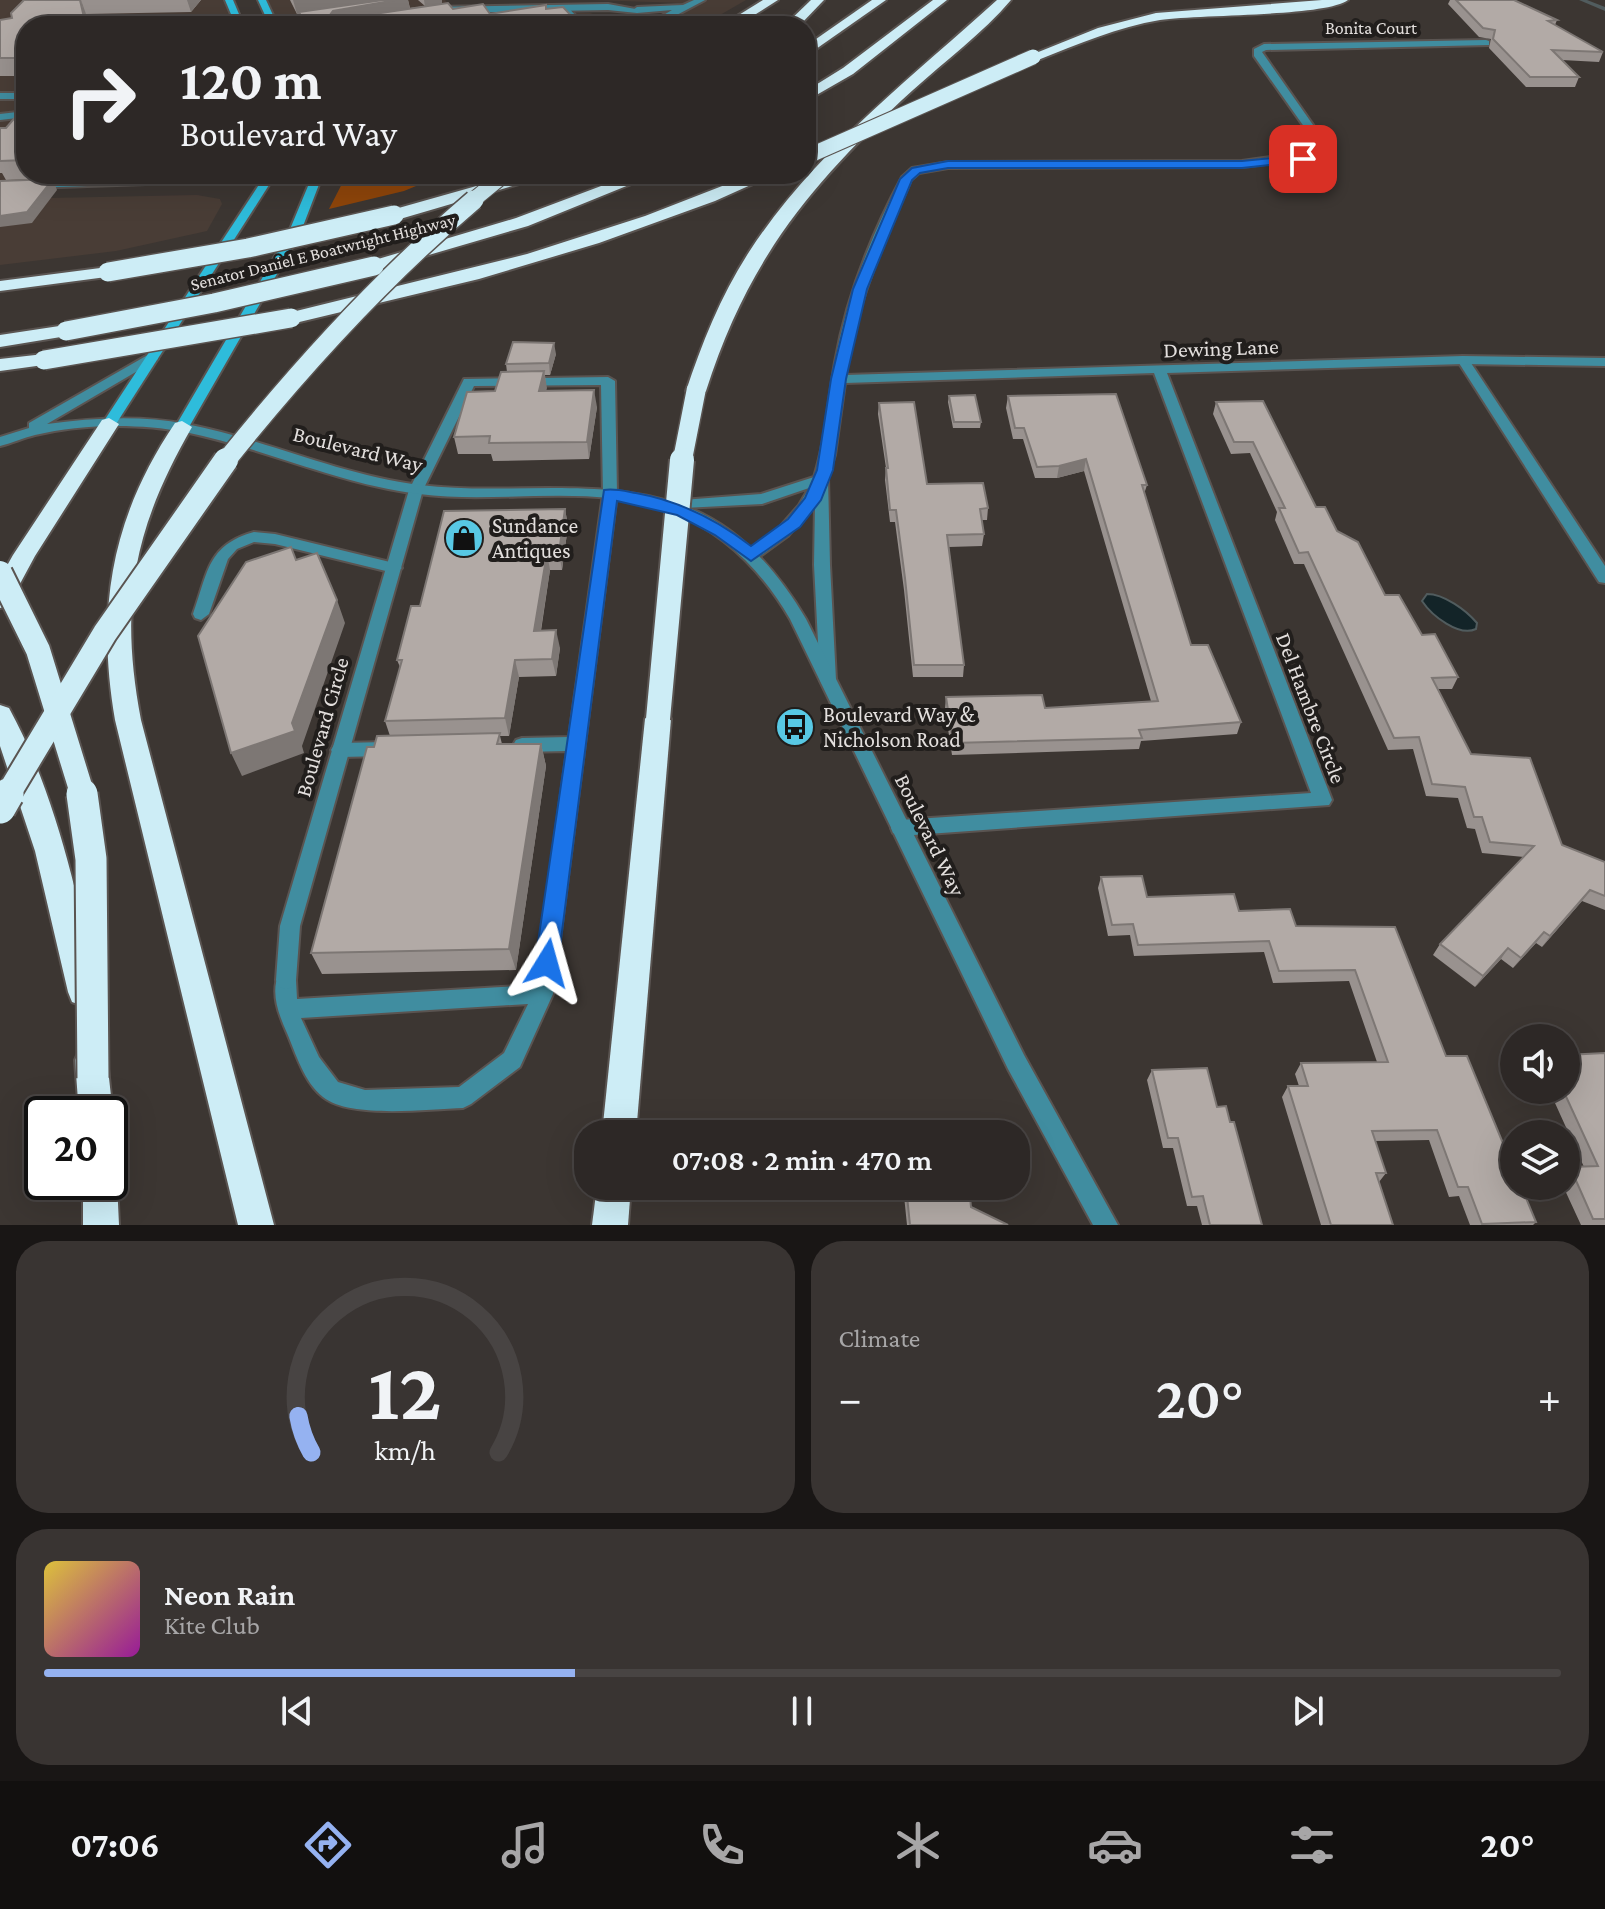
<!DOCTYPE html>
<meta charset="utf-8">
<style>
:root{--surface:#2d2826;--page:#393432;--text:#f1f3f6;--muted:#a7a6a7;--line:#484443;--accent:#95b2f1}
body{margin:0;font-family:"Crimson Pro",serif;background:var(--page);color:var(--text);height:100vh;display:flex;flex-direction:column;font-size:30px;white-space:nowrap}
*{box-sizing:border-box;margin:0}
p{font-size:26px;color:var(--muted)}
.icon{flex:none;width:44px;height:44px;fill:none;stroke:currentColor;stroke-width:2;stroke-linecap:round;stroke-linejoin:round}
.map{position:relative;height:1225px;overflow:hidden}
.panel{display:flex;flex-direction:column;gap:16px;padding:16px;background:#191615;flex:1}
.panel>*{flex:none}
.top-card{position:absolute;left:16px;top:16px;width:800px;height:168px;border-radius:32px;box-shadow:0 8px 32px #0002,0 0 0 2px var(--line);background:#2d2826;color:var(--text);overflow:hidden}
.fabs{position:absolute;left:1500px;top:1024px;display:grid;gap:16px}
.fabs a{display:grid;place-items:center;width:80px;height:80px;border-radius:50%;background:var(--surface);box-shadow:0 8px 32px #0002,0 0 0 2px var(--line);font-size:40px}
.speed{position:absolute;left:24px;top:1096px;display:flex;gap:16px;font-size:40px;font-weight:700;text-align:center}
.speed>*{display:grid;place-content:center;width:104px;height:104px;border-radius:50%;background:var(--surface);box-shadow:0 8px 32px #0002,0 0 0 2px var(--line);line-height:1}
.speed .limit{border:4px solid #111;border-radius:12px;background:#fff;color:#111}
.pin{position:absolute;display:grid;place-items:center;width:68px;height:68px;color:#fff;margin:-34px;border-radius:16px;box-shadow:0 4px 12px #0006}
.me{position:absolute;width:88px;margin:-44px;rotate:8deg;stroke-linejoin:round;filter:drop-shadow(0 0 6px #0008)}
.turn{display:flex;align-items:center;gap:28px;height:168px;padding:0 32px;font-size:36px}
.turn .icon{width:104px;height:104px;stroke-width:2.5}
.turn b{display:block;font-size:56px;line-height:68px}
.big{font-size:60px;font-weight:600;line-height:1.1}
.panel .card{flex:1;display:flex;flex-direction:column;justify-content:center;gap:12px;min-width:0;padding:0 28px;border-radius:32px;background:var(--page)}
.panel .dial{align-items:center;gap:0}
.dial svg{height:208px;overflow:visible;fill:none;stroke:var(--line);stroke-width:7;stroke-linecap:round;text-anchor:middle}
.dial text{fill:var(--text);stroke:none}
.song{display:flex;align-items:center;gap:24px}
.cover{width:96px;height:96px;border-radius:12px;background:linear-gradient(135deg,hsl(50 70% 55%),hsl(300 70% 35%))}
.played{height:8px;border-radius:4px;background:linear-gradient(90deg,var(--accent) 35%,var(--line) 35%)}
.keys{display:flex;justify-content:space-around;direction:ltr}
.heat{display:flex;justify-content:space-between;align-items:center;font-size:44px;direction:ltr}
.panel .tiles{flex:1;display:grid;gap:16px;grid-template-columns:1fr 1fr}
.card:last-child{grid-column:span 2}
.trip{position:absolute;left:574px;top:1120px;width:456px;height:80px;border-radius:32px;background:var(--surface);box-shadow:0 8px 32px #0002,0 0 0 2px var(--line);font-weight:600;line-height:80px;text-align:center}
.menu{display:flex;height:128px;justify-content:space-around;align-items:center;background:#12100f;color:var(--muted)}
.menu .icon{width:56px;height:56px}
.menu .selected{color:var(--accent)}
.menu b{font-size:36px;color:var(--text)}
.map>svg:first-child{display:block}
</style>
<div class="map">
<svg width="1605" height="1225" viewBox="0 0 1605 1225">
<rect width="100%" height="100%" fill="#3c3632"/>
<g fill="#493d36">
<polygon points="0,0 229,0 240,26 26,26 26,174 271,174 0,183"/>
<polygon points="262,0 445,0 455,13 590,13 611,20 629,22 650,19 682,3 591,0 746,0 701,26 274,26"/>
<polygon points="197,195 220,199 222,204 207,231 116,251 0,265 0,199"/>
</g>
<polygon fill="#8e450a" points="347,174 445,174 404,191 329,209"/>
<path fill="#132428" stroke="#515c5e" stroke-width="2" d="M1427 594C1444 594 1466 610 1477 623L1476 629C1459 637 1432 616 1422 601Z"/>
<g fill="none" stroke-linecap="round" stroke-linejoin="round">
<polygon fill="#515c5e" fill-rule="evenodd" points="1579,0 1587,0 1605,7 1605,11"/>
<g stroke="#5a5451" stroke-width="4">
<g id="service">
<polygon points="694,0 705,0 656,26 645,26 672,10 637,13 633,10 637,7 683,5"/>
<polygon points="560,5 566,5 585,26 576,26 560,9"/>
<polygon points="318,13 322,16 321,18 273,25 269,22"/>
<rect x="0" y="93" width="26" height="6"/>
<polygon points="26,111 26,117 0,120 0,114"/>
<polygon points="1463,356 1469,360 1605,566 1605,583 1599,582 1457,360"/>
<path d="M608 377 615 381 617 494 553 994 520 1067 471 1104 463 1108C428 1109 350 1119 323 1097 304 1082 296 1054 287 1033 279 1015 270 993 279 973L286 971 293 973 296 980 297 999 534 985 567 751 522 752 516 750 513 745 516 740 522 738 569 737 603 494 601 385 474 386 423 490 416 495 409 490 464 379ZM528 1004 504 1053 459 1087 365 1090 338 1082 319 1057 301 1018Z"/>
<path d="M254 532 275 534 394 563 402 568 394 573 275 544 254 542 237 549 228 559 209 614 201 620 195 618 193 614C208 573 207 545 254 532Z"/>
<polygon points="387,742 393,744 396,749 393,754 387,756 340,757 334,755 331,750 334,745 340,743"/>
</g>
</g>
<g stroke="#5a5451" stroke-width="4">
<g id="minor">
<polygon points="608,4 641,10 637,13 608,10 433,13 429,10 433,7"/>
<path d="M1486 40 1489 41V45L1266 50 1262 52 1327 145 1325 154 1320 157 1242 167 948 168 919 173 911 180C883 243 855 306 846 375L1463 356 1605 358V366L1463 364 1167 373 1332 800 1329 805 900 836 893 833 891 828 893 823 900 820 1311 793 1154 373 845 383 835 455 828 477 830 565 836 680 834 684H822L820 680 814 565 815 504 788 536 756 559 751 560 743 555 778 529 799 505 809 488 762 504 664 509 662 506 669 501 761 494 814 477C826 439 828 400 835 362 846 299 872 233 902 177L912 168 948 162 1242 161 1315 151 1317 145 1254 56V49L1264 44Z"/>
<polygon points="254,174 323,175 318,178 0,189 0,183"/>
<polygon points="416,485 423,490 300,926 296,980 293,987 286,989 279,987 276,980 280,926 409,490"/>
</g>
</g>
<g stroke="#5a5451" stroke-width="4">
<path id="tertiary" d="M153 352 158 353V359L47 424C92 418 141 415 186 424 265 439 339 475 420 485 509 496 598 475 684 506 739 526 777 570 806 619L1024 1055 1118 1225H1093L1008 1069 790 619C763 573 727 535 677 514 595 481 504 505 419 494 338 484 264 448 185 432 138 423 81 424 35 435 23 438 12 443 0 446V437L29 428V423Z"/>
</g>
<g stroke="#5a5451" stroke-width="4">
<g id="secondary">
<polygon points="225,0 233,0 244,26 236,26"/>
<polygon points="258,0 266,0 278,26 270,26"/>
<polygon points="266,174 276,174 116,424 114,427 104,427 102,424"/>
<polygon points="313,174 323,174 300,234 189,427 182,431 177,430 175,427 288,234"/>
</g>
</g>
<g stroke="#5a5451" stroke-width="4">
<g id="motorway">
<polygon points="763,0 778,0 737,26 721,26"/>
<polygon points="811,0 824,0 799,26 784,26"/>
<polygon points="872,0 886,0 806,56 806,46"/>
<polygon points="933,0 947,0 853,74 806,101 806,91 843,68"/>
<path d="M997 0H1011C983 33 945 61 913 90 812 182 748 259 706 391L703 395H689L686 391C702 343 721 295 749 252 814 152 910 79 997 0Z"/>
<path d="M1322 0H1348C1325 17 1199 14 1160 20 1118 27 1078 44 1038 60L1026 57 1098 28 1156 13Z"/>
<polygon points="519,174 545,174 543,177 400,219 388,219 386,215 388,211"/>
<polygon points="633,174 656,174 528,226 374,271 365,266 368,262 516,218"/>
<polygon points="753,174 775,174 715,201 599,243 479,279 291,324 282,318 284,314 527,254 645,216"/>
<polygon points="108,267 114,268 117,272 114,276 0,291 0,281"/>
<polygon points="66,325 73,327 75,331 73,335 0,347 0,335"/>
<polygon points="44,354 54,360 51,364 0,371 0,359"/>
<polygon points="109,418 119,424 35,556 8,606 0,608 0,578 13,555 102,420"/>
<path d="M182 421 192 427C133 530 119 603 141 720L274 1225H238L115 720C96 609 111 518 175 423Z"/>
<path d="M0 705 9 708C56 794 78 897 98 992L94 1002 83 1006 72 1002 68 992 35 851 0 746Z"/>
<polygon points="658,709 667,712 671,719 636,1134 602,1134 645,719 649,712"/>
<polygon points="91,1045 102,1049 107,1060 113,1114 110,1120 110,1114 79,1114 75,1060 80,1049"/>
<polygon points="110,1169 117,1182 119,1225 83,1225 83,1182 110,1182"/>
<polygon points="597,1186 631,1186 628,1225 592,1225"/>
</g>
</g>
<use href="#service" fill="#408da0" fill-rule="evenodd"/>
<use href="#minor" fill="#408da0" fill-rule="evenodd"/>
<use href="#tertiary" fill="#408da0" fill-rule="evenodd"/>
<use href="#secondary" fill="#2ebcdb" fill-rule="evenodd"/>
<use href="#motorway" fill="#cdedf6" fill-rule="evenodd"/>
<g stroke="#5a5451" stroke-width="17" stroke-linecap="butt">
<g id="motorway-bridge-far3">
<polyline points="806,157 1033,57"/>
<polyline points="471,202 505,174"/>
</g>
</g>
<g stroke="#5a5451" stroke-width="22" stroke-linecap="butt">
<g id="motorway-bridge-far2">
<polyline points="108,272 248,248 394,215"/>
<polyline points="66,331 214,303 374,266"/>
<polyline points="44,360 291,318"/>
<path d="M225 462C301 367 381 279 474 200"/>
<polyline points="682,462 696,391"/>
</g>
</g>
<g stroke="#5a5451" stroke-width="28" stroke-linecap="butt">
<g id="motorway-bridge-far1">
<polyline points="0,573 38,650 83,796"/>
<polyline points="658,719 682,460"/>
<polyline points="7,796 105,633 226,460"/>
</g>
</g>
<g stroke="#5a5451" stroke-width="35" stroke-linecap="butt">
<g id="motorway-bridge">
<polyline points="82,794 91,859 93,1078"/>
<polyline points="0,808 8,794"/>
</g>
</g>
<use href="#motorway-bridge-far3" stroke="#cdedf6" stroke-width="15"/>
<use href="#motorway-bridge-far2" stroke="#cdedf6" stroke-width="19"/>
<use href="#motorway-bridge-far1" stroke="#cdedf6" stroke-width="24"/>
<use href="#motorway-bridge" stroke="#cdedf6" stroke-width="31"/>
</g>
<g fill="#99928f">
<polygon points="24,0 201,0 191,12 86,14 26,26 26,76 0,76 0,20 12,18"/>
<polygon points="290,0 408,0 410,8 425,6 418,0 442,0 442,3 453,9 490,14 546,9 581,26 303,26 299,14 297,14"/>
<polygon points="1450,0 1514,0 1557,20 1555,25 1603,52 1599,62 1562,60 1579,77 1575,87 1526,87 1489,48 1491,39 1479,37 1448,4"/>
<polygon points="26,105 26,174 69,174 67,178 6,180 2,173 0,173 0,128 6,128"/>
<polygon points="556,354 550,375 545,375 546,390 597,407 589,459 493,461 491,454 458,454 454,437 495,391 507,372 506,364"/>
<polygon points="949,396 981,422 980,428 953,428 948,402"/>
<polygon points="1008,396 1147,485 1144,494 1191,645 1241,722 1237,734 1141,741 1139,749 952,755 945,709 946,697 1045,708 1151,701 1084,471 1057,478 1035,478 1023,439 1013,439 1006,408"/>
<polygon points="1216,402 1316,507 1337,531 1385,595 1422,635 1458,677 1452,689 1438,689 1471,754 1562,845 1605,862 1605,910 1582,901 1542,947 1536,943 1513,968 1501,959 1475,987 1433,955 1440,944 1524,857 1482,853 1475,829 1467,828 1458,798 1426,796 1413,749 1388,750 1304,564 1294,564 1275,520 1277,512 1250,453 1231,454 1213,414"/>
<polygon points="879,403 927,484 988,508 987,520 982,520 984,534 982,546 949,547 964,665 963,677 913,677 904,590 895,522 890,522 885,480 886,468 878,414"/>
<polygon points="565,509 568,526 562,570 550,570 541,631 560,648 556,676 519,677 509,736 500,736 502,744 541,744 546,766 516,970 322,974 311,953 374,747 390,736 385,721 400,667 397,660 420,606"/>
<polygon points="1101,877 1147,897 1239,911 1296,926 1395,927 1446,1056 1536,1222 1533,1225 1470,1225 1459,1196 1449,1197 1429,1140 1375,1141 1386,1173 1379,1182 1393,1225 1321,1225 1282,1097 1288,1086 1299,1086 1295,1074 1301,1063 1377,1062 1349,981 1273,983 1264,952 1134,956 1130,935 1108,936 1098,888"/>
<polygon points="1605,1053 1605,1225 1581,1225 1563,1186 1566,1186 1566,1171 1570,1167 1584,1167 1550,1092 1538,1092 1537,1090 1566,1090"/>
<polygon points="1152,1070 1217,1107 1262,1225 1202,1225 1197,1206 1187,1206 1173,1148 1163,1148 1147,1080"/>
<polygon points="903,1186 969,1186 971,1207 1008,1225 907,1225"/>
</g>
<g fill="#7d7774">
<polygon points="81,0 86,14 89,26 86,26"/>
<polygon points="187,0 201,0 191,12"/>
<polygon points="293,0 384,0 297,14"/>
<polygon points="396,0 408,0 410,9 335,23 330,15 333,11"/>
<polygon points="424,0 442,0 442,4 425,7"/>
<polygon points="53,179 57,190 32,223 0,227 0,216"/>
<polygon points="554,343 556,354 550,375 549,363"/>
<polygon points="544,371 547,388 542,408 539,391"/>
<polygon points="594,390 597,407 589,459 587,442"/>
<polygon points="1086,459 1084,471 1057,478 1059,466"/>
<polygon points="565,509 568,526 562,570 559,553"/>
<polygon points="547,553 550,570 538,648 534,631"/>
<polygon points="337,600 345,623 302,746 304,753 242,776 231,753 292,723"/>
<polygon points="556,630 560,648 556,676 552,659"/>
<polygon points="515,660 519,677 509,736 505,718"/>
<polygon points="541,744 546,766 516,970 509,949"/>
<polygon points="1590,890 1582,901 1542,947 1550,936"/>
<polygon points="1544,932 1536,943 1513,968 1521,958"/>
<polygon points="1508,948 1501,959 1475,987 1483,976"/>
</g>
<g fill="#b2aaa6" stroke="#7d7774" stroke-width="2">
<polygon points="24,0 80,0 86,26 26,26 26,58 0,58 0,20 12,18 11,13"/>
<polygon points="383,0 396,0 333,11 330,15 354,17 448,3 453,9 483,4 490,14 546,5 546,9 563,7 581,26 306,26 299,12"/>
<polygon points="1456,0 1514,0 1557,20 1548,21 1603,52 1552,50 1579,77 1530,77 1493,39 1495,30 1483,28"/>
<polygon points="26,105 26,160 0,161 0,128 6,128"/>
<polygon points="53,179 27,212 0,216 0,181"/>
<polygon points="513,342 554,343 549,363 506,364"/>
<polygon points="544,371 539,391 594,390 587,442 489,443 490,436 454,437 467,392 495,391 501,372"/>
<polygon points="1116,394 1147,485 1142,485 1191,645 1208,645 1241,722 1139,730 1142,738 953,743 946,697 1042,695 1045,708 1158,701 1086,459 1059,466 1037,467 1024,428 1015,428 1008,396"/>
<polygon points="975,395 981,422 954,422 949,396"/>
<polygon points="1263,401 1316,507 1325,507 1337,531 1358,542 1385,595 1399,595 1422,635 1435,634 1458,677 1432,678 1471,754 1530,758 1562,845 1605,862 1605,896 1590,890 1550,936 1544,932 1521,958 1508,948 1483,976 1440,944 1534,846 1490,842 1482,817 1474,817 1465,787 1432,784 1419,737 1394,738 1308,552 1299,553 1279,508 1285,508 1253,442 1234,442 1216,402"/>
<polygon points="914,402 927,484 983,483 988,508 980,509 984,534 947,535 964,665 914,665 905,578 896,510 890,510 886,468 888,468 879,403"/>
<polygon points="565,509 559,553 547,553 534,631 556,630 552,659 515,660 505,718 385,721 402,660 397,660 411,606 420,606 444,511"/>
<polygon points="291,547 296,560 317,553 337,600 292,723 295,731 231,753 198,636 246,562"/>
<polygon points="500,733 497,744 541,744 509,949 311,953 367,747 374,747 377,736"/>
<polygon points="1142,876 1147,897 1234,894 1239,911 1290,909 1296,926 1395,927 1446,1056 1467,1056 1514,1170 1514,1186 1521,1186 1536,1222 1482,1224 1468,1187 1458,1187 1437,1130 1372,1131 1386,1173 1376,1173 1393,1225 1331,1225 1288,1086 1308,1086 1301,1063 1388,1062 1355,970 1279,971 1269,941 1138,945 1133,924 1112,925 1101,877"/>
<polygon points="1605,1053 1605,1219 1593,1219 1570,1167 1598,1166 1563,1090 1566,1090 1566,1055"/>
<polygon points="1207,1068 1217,1107 1226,1106 1230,1122 1234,1122 1262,1225 1210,1225 1203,1196 1192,1197 1178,1138 1168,1138 1152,1070"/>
<polygon points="906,1186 969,1186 971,1207 1008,1225 910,1225"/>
</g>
<path fill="#1a73e8" stroke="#114b97" stroke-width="2" d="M1303 155 1307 156V161L1242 168H948L920 173 912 180 867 289 846 379 833 470 821 500 800 527 751 561 715 535 677 515 617 501 558 963 555 970 547 973 539 970 535 963 604 490C614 488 625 491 636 493 680 501 716 519 751 546L788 519 805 498 817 470 831 379 853 289 900 179 912 168 948 161H1242Z"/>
<defs>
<g id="shop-disc" transform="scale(2)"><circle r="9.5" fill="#58c8e4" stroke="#211e1c"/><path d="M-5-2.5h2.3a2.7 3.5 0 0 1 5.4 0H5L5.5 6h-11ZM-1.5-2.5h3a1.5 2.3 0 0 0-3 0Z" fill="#111"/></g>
<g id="bus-disc" transform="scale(2)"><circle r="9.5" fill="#58c8e4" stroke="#211e1c"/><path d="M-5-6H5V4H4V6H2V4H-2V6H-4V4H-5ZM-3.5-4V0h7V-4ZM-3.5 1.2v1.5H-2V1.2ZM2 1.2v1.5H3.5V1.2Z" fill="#111"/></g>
</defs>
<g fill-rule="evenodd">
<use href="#shop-disc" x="464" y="538"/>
<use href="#bus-disc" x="795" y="727"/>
</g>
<g text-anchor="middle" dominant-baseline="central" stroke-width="8" stroke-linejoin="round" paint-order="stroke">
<g font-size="18" fill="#e3dfdd" stroke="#211e1c">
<text x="1371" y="28">Bonita Court</text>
<text transform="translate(323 252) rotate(-14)">Senator Daniel E Boatwright Highway</text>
</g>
<g font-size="22" fill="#e3dfdd" stroke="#211e1c">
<text transform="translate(1221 348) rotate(-2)">Dewing Lane</text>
<text transform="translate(358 449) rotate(14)">Boulevard Way</text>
<text transform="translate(1311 708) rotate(69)">Del Hambre Circle</text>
<text transform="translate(322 727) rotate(-74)">Boulevard Circle</text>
<text transform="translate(930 835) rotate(64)">Boulevard Way</text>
</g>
<g font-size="22" fill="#e3dfdd" stroke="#211e1c" text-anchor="start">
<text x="492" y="525">Sundance<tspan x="492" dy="25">Antiques</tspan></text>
<text x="823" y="714">Boulevard Way &amp;<tspan x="823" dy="25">Nicholson Road</tspan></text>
</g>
</g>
</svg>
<div class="fabs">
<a><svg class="icon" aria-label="sound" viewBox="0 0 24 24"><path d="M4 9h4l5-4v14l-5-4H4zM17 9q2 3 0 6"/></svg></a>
<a><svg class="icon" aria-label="layers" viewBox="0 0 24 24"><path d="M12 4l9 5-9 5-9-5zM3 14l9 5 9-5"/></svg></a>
</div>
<div class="speed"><div class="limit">20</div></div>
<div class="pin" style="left:1303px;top:159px;background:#d93025"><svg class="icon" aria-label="arrive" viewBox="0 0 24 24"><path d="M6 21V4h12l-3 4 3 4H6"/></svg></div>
<svg class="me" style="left:547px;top:963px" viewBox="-20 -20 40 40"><path d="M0-17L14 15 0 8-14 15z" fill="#1a73e8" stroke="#fff" stroke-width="4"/></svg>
<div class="trip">07:08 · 2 min · 470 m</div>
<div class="top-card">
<div class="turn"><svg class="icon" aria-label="right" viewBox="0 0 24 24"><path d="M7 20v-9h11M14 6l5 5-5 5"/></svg><div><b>120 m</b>Boulevard Way</div></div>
</div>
</div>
<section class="panel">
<div class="tiles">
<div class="card dial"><svg viewBox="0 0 100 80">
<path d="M14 69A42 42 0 1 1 86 69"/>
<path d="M14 69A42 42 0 0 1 9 55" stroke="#95b2f1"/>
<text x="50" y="56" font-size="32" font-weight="700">12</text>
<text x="50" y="72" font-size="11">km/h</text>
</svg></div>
<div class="card"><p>Climate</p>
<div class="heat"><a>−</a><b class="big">20°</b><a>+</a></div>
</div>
<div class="card">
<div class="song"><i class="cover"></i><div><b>Neon Rain</b><p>Kite Club</p></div></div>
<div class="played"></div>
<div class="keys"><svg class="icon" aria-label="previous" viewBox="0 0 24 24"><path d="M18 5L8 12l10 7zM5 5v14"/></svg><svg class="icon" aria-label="pause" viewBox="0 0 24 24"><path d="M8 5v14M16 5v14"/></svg><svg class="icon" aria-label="next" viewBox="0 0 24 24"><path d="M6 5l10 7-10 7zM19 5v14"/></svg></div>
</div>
</div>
</section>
<nav class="menu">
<b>07:06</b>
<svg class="icon selected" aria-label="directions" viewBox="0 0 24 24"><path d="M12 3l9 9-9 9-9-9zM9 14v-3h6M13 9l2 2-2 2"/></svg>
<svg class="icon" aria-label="music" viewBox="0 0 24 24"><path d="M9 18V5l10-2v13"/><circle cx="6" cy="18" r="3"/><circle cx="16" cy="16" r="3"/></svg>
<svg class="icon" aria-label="phone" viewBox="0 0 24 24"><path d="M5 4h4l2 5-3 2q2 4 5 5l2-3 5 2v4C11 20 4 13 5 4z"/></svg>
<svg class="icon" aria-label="climate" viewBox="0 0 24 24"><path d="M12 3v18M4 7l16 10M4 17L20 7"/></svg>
<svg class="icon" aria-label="car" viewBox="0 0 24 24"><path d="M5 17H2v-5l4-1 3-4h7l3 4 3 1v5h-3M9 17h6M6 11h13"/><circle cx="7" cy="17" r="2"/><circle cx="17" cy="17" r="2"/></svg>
<svg class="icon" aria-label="filters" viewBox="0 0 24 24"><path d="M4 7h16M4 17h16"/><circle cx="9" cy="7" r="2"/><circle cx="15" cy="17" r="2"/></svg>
<b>20°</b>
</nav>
